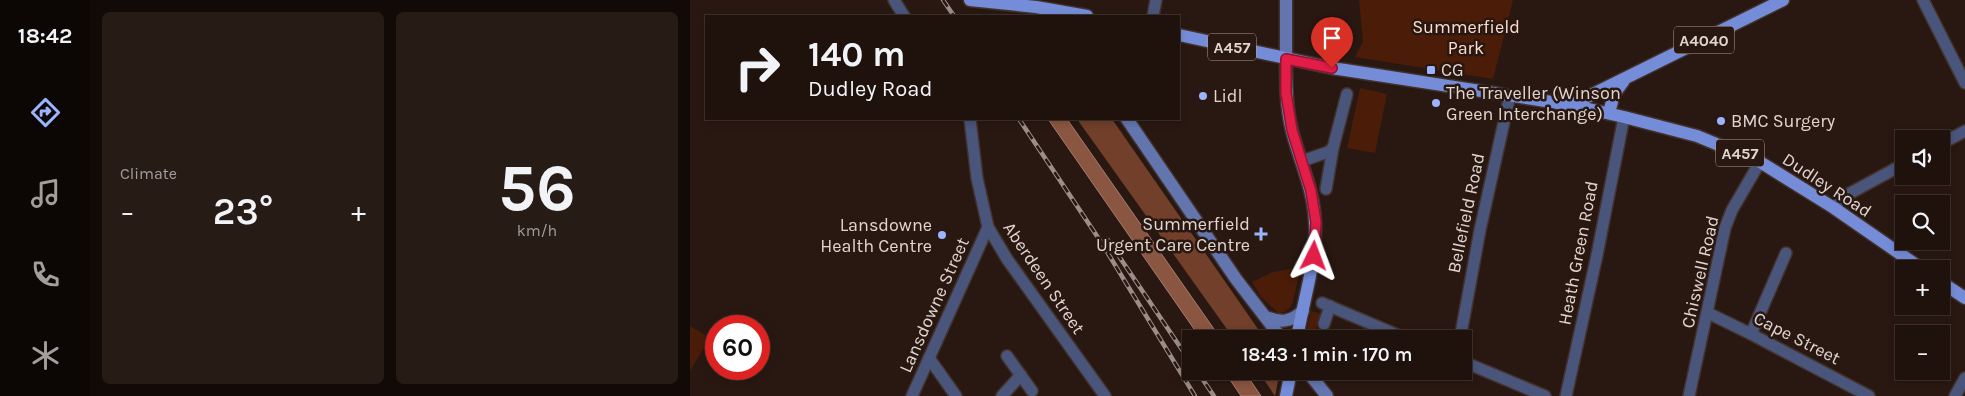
<!DOCTYPE html>
<meta charset="utf-8">
<style>
:root{--surface:#1f120d;--page:#271b16;--text:#f1f3f6;--muted:#a19e9d;--line:#3c322e;--accent:#9cb4fd}
body{margin:0;font-family:Karla,sans-serif;background:var(--page);color:var(--text);height:100vh;display:flex;flex-direction:column;font-size:19px;white-space:nowrap}
*{box-sizing:border-box;margin:0}
p{font-size:16px;color:var(--muted)}
.icon{flex:none;width:28px;height:28px;fill:none;stroke:currentColor;stroke-width:2;stroke-linecap:round;stroke-linejoin:round}
.map{position:relative;flex:1;overflow:hidden}
.side{display:flex;flex-direction:column;gap:12px;padding:12px;background:#110a07;width:600px}
.side>*{flex:none}
.hud{position:absolute;left:15px;top:15px;width:475px;height:105px;border-radius:0px;box-shadow:0 2px 8px #0003,0 0 0 1px var(--line);background:#1f120d;color:var(--text);overflow:hidden}
.tools{position:absolute;left:1205px;top:130px;display:grid;gap:10px}
.tools a{display:grid;place-items:center;width:55px;height:55px;border-radius:0px;background:var(--surface);box-shadow:0 2px 8px #0003,0 0 0 1px var(--line);font-size:25px}
.speed{position:absolute;left:15px;top:315px;display:flex;gap:10px;font-size:25px;font-weight:700;text-align:center}
.speed>*{display:grid;place-content:center;width:65px;height:65px;border-radius:50%;background:var(--surface);box-shadow:0 2px 8px #0003,0 0 0 1px var(--line);line-height:1}
.speed .limit{border:8px solid #d22;background:#fff;color:#111}
.pin{position:absolute;display:grid;place-items:center;width:42px;height:42px;color:#fff;margin:-51px -21px;border-radius:50% 50% 50% 0;rotate:-45deg;box-shadow:0 0 5px #0007}
.pin .icon{rotate:45deg}
.me{position:absolute;width:55px;margin:-28px;rotate:3deg;stroke-linejoin:round;filter:drop-shadow(0 0 4px #0008)}
.turn{display:flex;align-items:center;gap:18px;height:105px;padding:0 20px;font-size:22px}
.turn .icon{width:65px;height:65px;stroke-width:2.5}
.turn b{display:block;font-size:35px;line-height:42px}
.big{font-size:38px;font-weight:600;line-height:1.1}
.side .tile{flex:1;display:flex;flex-direction:column;justify-content:center;gap:8px;min-width:0;padding:0 18px;border-radius:8px;background:var(--page)}
.side .dial{align-items:center;gap:0}
.dial b{font-size:65px;line-height:1}
.heat{display:flex;justify-content:space-between;align-items:center;font-size:28px;direction:ltr}
.side .tiles{flex:1;display:grid;gap:12px;grid-template-columns:repeat(2,1fr)}
.trip{position:absolute;left:492px;top:330px;width:290px;height:50px;border-radius:0px;background:var(--surface);box-shadow:0 2px 8px #0003,0 0 0 1px var(--line);font-weight:600;line-height:50px;text-align:center}
main{display:flex;flex:1;min-height:0}
.tab-bar{display:flex;flex-direction:column;width:90px;justify-content:space-around;align-items:center;background:#0c0705;color:var(--muted)}
.tab-bar .icon{width:35px;height:35px}
.tab-bar .current{color:var(--accent)}
.tab-bar b{font-size:22px;color:var(--text)}
.map>svg:first-child{display:block}
</style>
<main>
<nav class="tab-bar">
<b>18:42</b>
<svg class="icon current" aria-label="directions" viewBox="0 0 24 24"><path d="M12 3l9 9-9 9-9-9zM9 14v-3h6M13 9l2 2-2 2"/></svg>
<svg class="icon" aria-label="music" viewBox="0 0 24 24"><path d="M9 18V5l10-2v13"/><circle cx="6" cy="18" r="3"/><circle cx="16" cy="16" r="3"/></svg>
<svg class="icon" aria-label="phone" viewBox="0 0 24 24"><path d="M5 4h4l2 5-3 2q2 4 5 5l2-3 5 2v4C11 20 4 13 5 4z"/></svg>
<svg class="icon" aria-label="climate" viewBox="0 0 24 24"><path d="M12 3v18M4 7l16 10M4 17L20 7"/></svg>
</nav>
<section class="side">
<div class="tiles">
<div class="tile"><p>Climate</p>
<div class="heat"><a>−</a><b class="big">23°</b><a>+</a></div>
</div>
<div class="tile dial"><b>56</b><p>km/h</p></div>
</div>
</section>
<div class="map">
<svg width="1275" height="396" viewBox="0 0 1275 396">
<rect width="100%" height="100%" fill="#291811"/>
<g fill="#4b1c07">
<polygon points="669,0 823,0 803,79 665,57 673,42"/>
<polygon points="670,88 697,94 685,153 657,148"/>
<polygon points="611,267 602,305 595,312 588,313 571,297 562,282 583,272"/>
<polygon points="621,311 632,314 626,328 644,337 644,339 615,339"/>
<polygon points="0,326 20,338 0,371"/>
</g>
<g fill="#713f2a">
<polygon points="387,119 422,119 575,339 544,339"/>
<polygon points="568,371 590,371 585,396"/>
</g>
<g fill="#8b5641" stroke="#a57c6c">
<polygon points="358,119 377,119 531,339 511,339"/>
<polygon points="534,371 554,371 571,396 551,396"/>
</g>
<g fill="none" stroke-linecap="round" stroke-linejoin="round">
<g stroke="#43322c" stroke-width="14">
<g id="minor">
<polyline points="204,0 214,16"/>
<polyline points="1233,0 1275,83"/>
<polyline points="463,16 466,0"/>
<polyline points="280,119 287,178 298,227 317,259 415,396"/>
<polyline points="1251,144 1275,131"/>
<polyline points="612,161 638,152 643,148"/>
<polyline points="636,189 643,148 657,94"/>
<polyline points="1144,208 1153,197 1214,164"/>
<polyline points="632,303 717,339"/>
<polyline points="1018,313 1061,334 1179,396"/>
<polyline points="634,324 640,306"/>
<polyline points="1061,334 1096,253"/>
<polyline points="770,339 790,230 820,95"/>
<polyline points="317,356 342,391"/>
<polyline points="239,358 266,396"/>
<polyline points="774,362 855,396"/>
<polyline points="222,396 298,227"/>
<polyline points="312,396 331,375"/>
<polyline points="876,396 907,255 934,117"/>
<polyline points="999,396 1035,228 1042,210 1070,162"/>
<polyline points="1265,396 1275,378"/>
</g>
</g>
<g stroke="#43322c" stroke-width="15">
<g id="secondary">
<polyline points="596,0 596,59"/>
<polyline points="437,119 546,279 592,339"/>
<path d="M576 317C591 323 601 322 613 311"/>
<polyline points="617,371 637,396"/>
</g>
</g>
<g stroke="#43322c" stroke-width="15">
<g id="primary">
<polyline points="280,0 346,7 397,16"/>
<polyline points="489,35 642,68 881,105 934,117 1007,136 1070,162 1144,208 1232,269"/>
<path d="M596 59C596 83 596 108 602 131 610 162 624 190 625 223 627 262 613 300 607 339"/>
<polyline points="881,105 1093,0"/>
<polyline points="919,113 924,94 933,82"/>
<polyline points="1251,282 1275,298"/>
<polyline points="596,396 601,371"/>
</g>
</g>
<use href="#minor" stroke="#49557a" stroke-width="11"/>
<use href="#secondary" stroke="#6275af" stroke-width="12"/>
<use href="#primary" stroke="#758dd9" stroke-width="12"/>
<g stroke="#9b8d88" stroke-width="4.5">
<g id="rail">
<polyline points="253,0 264,16"/>
<polyline points="329,119 411,242 505,396"/>
<polyline points="418,240 501,363"/>
<polyline points="507,371 524,396"/>
</g>
</g>
<use href="#rail" stroke="#291811" stroke-width="2.5" stroke-dasharray="8" stroke-linecap="butt"/>
</g>
<g fill="none" stroke-linecap="round" stroke-linejoin="round">
<g stroke="#92132f" stroke-width="12">
<polyline id="route" points="624,256 626,222 621,191 602,130 596,93 596,59 642,68"/>
</g>
<use href="#route" stroke="#e11d48" stroke-width="9"/>
</g>
<g fill="#9cb4fd" stroke="#291811" stroke-width="2">
<rect x="736" y="65" width="10" height="10" rx="2.5"/>
<circle cx="513" cy="96" r="5"/>
<circle cx="746" cy="103" r="5"/>
<circle cx="1031" cy="121" r="5"/>
<path d="M568.5 226.5h5v5h5v5h-5v5h-5v-5h-5v-5h5z"/>
<circle cx="252" cy="235" r="5"/>
</g>
<g text-anchor="middle" dominant-baseline="central" stroke-width="5" stroke-linejoin="round" paint-order="stroke">
<g fill="#291811" stroke="#aa9c97" stroke-width="1">
<rect x="984" y="26.5" width="60" height="27" rx="4"/>
<rect x="518" y="33.5" width="48" height="27" rx="4"/>
<rect x="1026" y="139.5" width="48" height="27" rx="4"/>
</g>
<g font-size="16" font-weight="bold" fill="#e1d5d0">
<text x="1014" y="40">A4040</text>
<text x="542" y="47">A457</text>
<text x="1050" y="153">A457</text>
</g>
<g font-size="18" fill="#fddbcd" stroke="#291811">
<text x="776" y="27">Summerfield<tspan x="776" dy="21">Park</tspan></text>
</g>
<g font-size="18" fill="#e1d5d0" stroke="#291811" text-anchor="start">
<text x="751" y="70">CG</text>
<text x="756" y="93">The Traveller (Winson<tspan x="756" dy="21">Green Interchange)</tspan></text>
<text x="523" y="96">Lidl</text>
<text x="1041" y="121">BMC Surgery</text>
<text x="560" y="224" text-anchor="end">Summerfield<tspan x="560" dy="21">Urgent Care Centre</tspan></text>
<text x="242" y="225" text-anchor="end">Lansdowne<tspan x="242" dy="21">Health Centre</tspan></text>
</g>
<g font-size="18" fill="#e1d5d0" stroke="#291811">
<text transform="translate(1137 185) rotate(33)">Dudley Road</text>
<text transform="translate(776 213) rotate(-78)">Bellefield Road</text>
<text transform="translate(888 253) rotate(-79)">Heath Green Road</text>
<text transform="translate(1010 272) rotate(-77)">Chiswell Road</text>
<text transform="translate(354 278) rotate(56)">Aberdeen Street</text>
<text transform="translate(244 305) rotate(-66)">Lansdowne Street</text>
<text transform="translate(1107 338) rotate(27)">Cape Street</text>
</g>
</g>
</svg>
<div class="tools">
<a><svg class="icon" aria-label="sound" viewBox="0 0 24 24"><path d="M4 9h4l5-4v14l-5-4H4zM17 9q2 3 0 6"/></svg></a>
<a><svg class="icon" aria-label="search" viewBox="0 0 24 24"><circle cx="10" cy="10" r="6"/><path d="M15 15l6 6"/></svg></a>
<a>+</a>
<a>−</a>
</div>
<div class="speed"><div class="limit">60</div></div>
<div class="pin" style="left:642px;top:68px;background:#d93025"><svg class="icon" aria-label="arrive" viewBox="0 0 24 24"><path d="M6 21V4h12l-3 4 3 4H6"/></svg></div>
<svg class="me" style="left:624px;top:256px" viewBox="-20 -20 40 40"><path d="M0-17L14 15 0 8-14 15z" fill="#e11d48" stroke="#fff" stroke-width="4"/></svg>
<div class="trip">18:43 · 1 min · 170 m</div>
<div class="hud">
<div class="turn"><svg class="icon" aria-label="right" viewBox="0 0 24 24"><path d="M7 20v-9h11M14 6l5 5-5 5"/></svg><div><b>140 m</b>Dudley Road</div></div>
</div>
</div>
</main>
